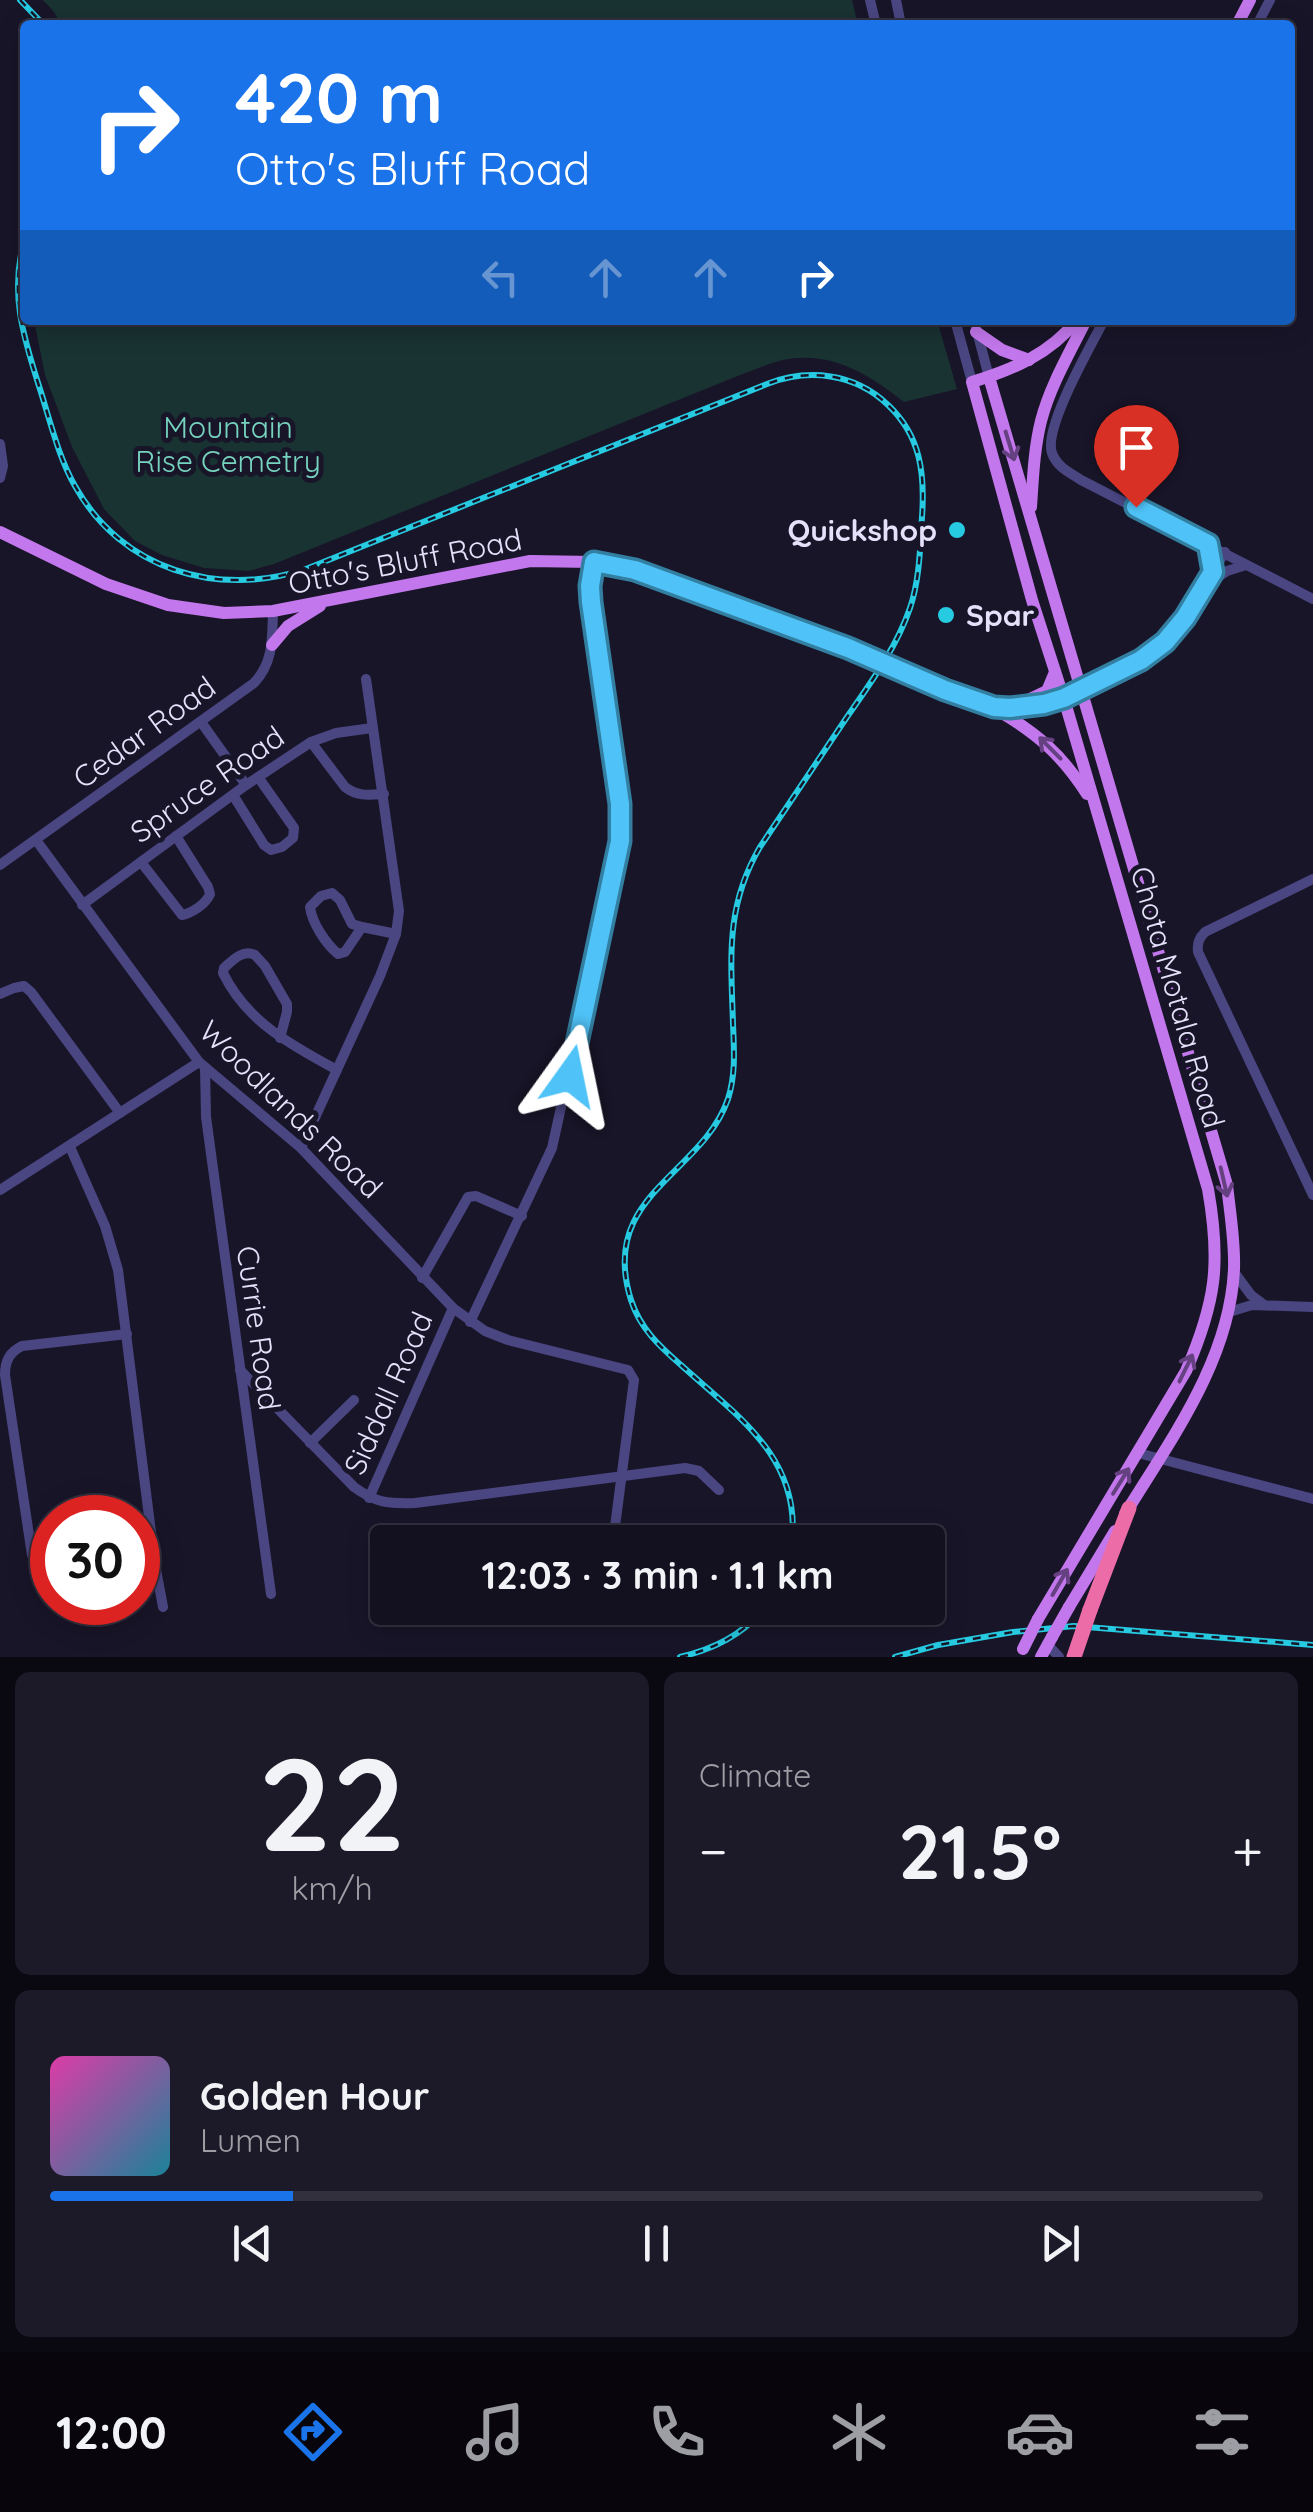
<!DOCTYPE html>
<meta charset="utf-8">
<style>
:root{--surface:#13101f;--page:#1c1928;--text:#f1f3f6;--muted:#9d9da4;--line:#32303d;--accent:#1a73e8}
body{margin:0;font-family:Quicksand,sans-serif;background:var(--page);color:var(--text);height:100vh;display:flex;flex-direction:column;font-size:38px;white-space:nowrap}
*{box-sizing:border-box;margin:0}
p{font-size:32px;color:var(--muted)}
.icon{flex:none;width:55px;height:55px;fill:none;stroke:currentColor;stroke-width:2;stroke-linecap:round;stroke-linejoin:round}
.map{position:relative;height:1657px;overflow:hidden}
.drawer{display:flex;flex-direction:column;gap:15px;padding:15px;background:#0a0911;flex:1}
.drawer>*{flex:none}
.banner{position:absolute;left:20px;top:20px;width:1275px;height:305px;border-radius:10px;box-shadow:0 5px 25px #0003,0 0 0 2px var(--line);background:#1a73e8;color:#fff;overflow:hidden}
.speed{position:absolute;left:30px;top:1495px;display:flex;gap:20px;font-size:50px;font-weight:700;text-align:center}
.speed>*{display:grid;place-content:center;width:130px;height:130px;border-radius:50%;background:var(--surface);box-shadow:0 5px 25px #0003,0 0 0 2px var(--line);line-height:1}
.speed .limit{border:15px solid #d22;background:#fff;color:#111}
.pin{position:absolute;display:grid;place-items:center;width:85px;height:85px;color:#fff;margin:-102px -42px;border-radius:50% 50% 50% 0;rotate:-45deg;box-shadow:0 0 10px #0007}
.pin .icon{rotate:45deg}
.me{position:absolute;width:110px;margin:-55px;rotate:12deg;stroke-linejoin:round;filter:drop-shadow(0 0 8px #0008)}
.turn{display:flex;align-items:center;gap:35px;height:210px;padding:0 50px;font-size:45px}
.turn .icon{width:130px;height:130px;stroke-width:2.5}
.turn b{display:block;font-size:70px;line-height:85px}
.lanes{display:flex;align-items:center;height:95px;padding:0 50px;background:#0003;justify-content:center;gap:50px;direction:ltr}
.lanes .off{opacity:.35}
.big{font-size:75px;font-weight:700;line-height:1.1}
.drawer .widget{flex:1;display:flex;flex-direction:column;justify-content:center;gap:15px;min-width:0;padding:0 35px;border-radius:15px;background:var(--page)}
.drawer .dial{align-items:center;gap:0}
.dial b{font-size:130px;line-height:1}
.song{display:flex;align-items:center;gap:30px}
.cover{width:120px;height:120px;border-radius:15px;background:linear-gradient(135deg,hsl(320 70% 55%),hsl(190 70% 35%))}
.played{height:10px;border-radius:5px;background:linear-gradient(90deg,var(--accent) 20%,var(--line) 20%)}
.keys{display:flex;justify-content:space-around;direction:ltr}
.heat{display:flex;justify-content:space-between;align-items:center;font-size:55px;direction:ltr}
.drawer .tiles{flex:1;display:grid;gap:15px;grid-template-columns:1fr 1fr}
.widget:last-child{grid-column:span 2}
.trip{position:absolute;left:370px;top:1525px;width:575px;height:100px;border-radius:10px;background:var(--surface);box-shadow:0 5px 25px #0003,0 0 0 2px var(--line);font-weight:700;line-height:100px;text-align:center}
.menu{display:flex;height:160px;justify-content:space-around;align-items:center;background:#08060c;color:var(--muted)}
.menu .icon{width:70px;height:70px}
.menu .current{color:var(--accent)}
.menu b{font-size:45px;color:var(--text)}
.map>svg:first-child{display:block}
</style>
<div class="map">
<svg width="1313" height="1657" viewBox="0 0 1313 1657">
<rect width="100%" height="100%" fill="#191529"/>
<g fill="#193232">
<polygon points="43,0 852,0 858,25 61,25 54,12"/>
<path d="M34 320H937L957 389 904 402C869 374 830 350 783 360 770 363 757 369 745 373L274 564 249 571 204 568 162 555 135 541 104 509 72 447 45 375Z"/>
</g>
<g fill="none" stroke-linecap="round" stroke-linejoin="round">
<g stroke="#4a4682" stroke-width="10">
<polyline points="870,0 876,25"/>
<polyline points="896,0 901,25"/>
<polyline points="1257,25 1270,0"/>
<polyline points="955,320 972,382"/>
<polyline points="974,320 989,377"/>
<path d="M1104 320C1091 346 1043 428 1052 453 1057 467 1069 472 1081 480L1313 599"/>
<polyline points="0,444 3,466 0,478"/>
<polyline points="1207,584 1227,571 1246,565"/>
<path d="M1081 691C1110 678 1138 664 1162 643 1190 619 1206 583 1225 552"/>
<polyline points="201,722 246,785"/>
<path d="M311 742 345 787C358 797 369 795 384 794"/>
<polyline points="233,795 264,845 271,850 282,847 293,838 294,828 258,777"/>
<polyline points="36,840 199,1062 301,1148 453,1308 485,1331 508,1340 628,1370 634,1380 613,1542"/>
<path d="M141 862 182 915C192 913 206 904 210 894L208 887 176 836"/>
<path d="M0 865 254 683C274 662 272 638 273 611"/>
<path d="M1313 879 1205 932C1199 938 1197 943 1198 952L1313 1195"/>
<polyline points="82,905 246,785 311,742 336,733 372,728"/>
<path d="M362 927 352 924 340 900 332 893 321 896 310 907C312 923 326 944 338 954L345 952 362 927 396 934"/>
<polyline points="0,994 14,988 24,986 31,992 120,1113"/>
<path d="M280 1038 287 1012V1004L265 966 255 955C243 949 233 960 224 968L223 973C247 1022 291 1045 337 1070"/>
<polyline points="205,1067 206,1117 271,1594"/>
<polyline points="70,1147 105,1226 118,1270 155,1564 163,1607"/>
<polyline points="301,1148 380,976 396,934 399,911 366,679"/>
<polyline points="0,1190 199,1062"/>
<polyline points="1234,1272 1251,1295 1263,1304"/>
<polyline points="422,1278 468,1197 476,1196 522,1216"/>
<polyline points="1229,1312 1252,1305 1313,1307"/>
<polyline points="470,1322 552,1148 620,841 620,804 591,603 590,586 593,562"/>
<path d="M240 1370 354 1487C376 1503 388 1504 415 1503L685 1468 699 1471 719 1490"/>
<polyline points="310,1443 354,1400"/>
<polyline points="1138,1453 1313,1499"/>
<polyline points="369,1498 453,1308"/>
<polyline points="138,1566 155,1564"/>
<path d="M52 1576 41 1572 32 1555 5 1375C5 1360 10 1352 22 1346L127 1334"/>
<polyline points="1047,1644 1059,1657"/>
</g>
<g stroke="#c377ec" stroke-width="12">
<polyline points="1237,25 1250,0"/>
<polyline points="976,332 1002,350 1029,360"/>
<path d="M989 377 1227 1185C1230 1213 1235 1241 1234 1269 1230 1360 1171 1439 1125 1514"/>
<path d="M1031 507C1033 478 1034 449 1041 421 1050 386 1070 352 1086 320"/>
<polyline points="0,532 106,584 168,605 224,613 273,611 530,561 593,562 618,566 848,648 945,691 994,707 1026,707 1045,705 1068,697"/>
<polyline points="272,645 288,626 320,606"/>
<polyline points="1026,701 1047,691 1055,672"/>
<path d="M997 710C1037 733 1062 755 1087 794"/>
<polyline points="1069,1607 1115,1531"/>
<path d="M1038 1619 1186 1371C1216 1302 1221 1263 1208 1189L1064 699 1032 600 972 382C1012 370 1050 354 1077 320"/>
<polyline points="1041,1657 1052,1637"/>
</g>
<polyline stroke="#eb6ca6" stroke-width="15" points="1090,1610 1129,1508"/>
<g stroke="#26cae1" stroke-width="6">
<g id="rail">
<polyline points="20,0 44,25"/>
<path d="M25 238C9 291 23 336 39 386 50 420 58 456 75 486 122 570 217 598 306 569L767 384C808 368 855 373 888 405 921 436 925 474 922 517 920 547 920 578 910 608 896 649 869 685 845 720 817 762 788 805 760 847 725 907 731 958 733 1024 734 1049 736 1074 728 1099 702 1175 598 1195 631 1300 640 1328 659 1346 681 1365 737 1416 801 1457 792 1542"/>
<path d="M680 1657C714 1649 742 1635 765 1608"/>
<polyline points="895,1657 938,1645 1013,1632 1074,1626 1313,1645"/>
</g>
</g>
<use href="#rail" stroke="#191529" stroke-width="2.5" stroke-dasharray="8" stroke-linecap="butt"/>
<g stroke="#c377ec" stroke-width="12">
<polyline points="1052,1637 1069,1607"/>
<polyline points="1023,1649 1038,1619"/>
</g>
<polyline stroke="#eb6ca6" stroke-width="15" points="1074,1657 1090,1610"/>
</g>
<defs><path id="oneway-shaft" d="M-6 0H5M1.5-3L5.5 0L1.5 3" fill="none" stroke-width="1.6" stroke-linecap="round" stroke-linejoin="round" transform="scale(2.5)"/></defs>
<g stroke="#654181">
<use href="#oneway-shaft" transform="translate(1010 446) rotate(73)"/>
<use href="#oneway-shaft" transform="translate(1050 748) rotate(-135)"/>
<use href="#oneway-shaft" transform="translate(1224 1182) rotate(77)"/>
<use href="#oneway-shaft" transform="translate(1186 1368) rotate(-64)"/>
<use href="#oneway-shaft" transform="translate(1121 1481) rotate(-58)"/>
<use href="#oneway-shaft" transform="translate(1060 1582) rotate(-60)"/>
</g>
<g fill="none" stroke-linecap="round" stroke-linejoin="round">
<g stroke="#337fa1" stroke-width="25">
<polyline id="route" points="570,1076 620,841 620,804 591,602 590,586 594,562 635,570 848,648 945,690 994,707 1010,708 1044,704 1064,698 1141,660 1165,642 1185,618 1213,572 1208,544 1136,507"/>
</g>
<use href="#route" stroke="#4fc3f7" stroke-width="18"/>
</g>
<g fill="#26cae1" stroke="#191529" stroke-width="4">
<circle cx="957" cy="530" r="10"/>
<circle cx="946" cy="615" r="10"/>
</g>
<g text-anchor="middle" dominant-baseline="central" stroke-width="10" stroke-linejoin="round" paint-order="stroke">
<g font-size="30" fill="#75d3be" stroke="#191529">
<text x="228" y="427">Mountain<tspan x="228" dy="34">Rise Cemetry</tspan></text>
</g>
<g font-size="30" font-weight="bold" fill="#e5e1fb" stroke="#191529" text-anchor="end">
<text x="937" y="530">Quickshop</text>
<text x="966" y="615" text-anchor="start">Spar</text>
</g>
<g font-size="30" fill="#e5e1fb" stroke="#191529">
<text transform="translate(405 561) rotate(-11)">Otto's Bluff Road</text>
<text transform="translate(144 732) rotate(-36)">Cedar Road</text>
<text transform="translate(207 784) rotate(-35)">Spruce Road</text>
<text transform="translate(1178 997) rotate(74)">Chota Motala Road</text>
<text transform="translate(291 1109) rotate(44)">Woodlands Road</text>
<text transform="translate(259 1328) rotate(82)">Currie Road</text>
<text transform="translate(388 1393) rotate(-66)">Siddall Road</text>
</g>
</g>
</svg>
<div class="speed"><div class="limit">30</div></div>
<div class="pin" style="left:1136px;top:507px;background:#d93025"><svg class="icon" aria-label="arrive" viewBox="0 0 24 24"><path d="M6 21V4h12l-3 4 3 4H6"/></svg></div>
<svg class="me" style="left:570px;top:1076px" viewBox="-20 -20 40 40"><path d="M0-17L14 15 0 8-14 15z" fill="#4fc3f7" stroke="#fff" stroke-width="4"/></svg>
<div class="trip">12:03 · 3 min · 1.1 km</div>
<div class="banner">
<div class="turn"><svg class="icon" aria-label="right" viewBox="0 0 24 24"><path d="M7 20v-9h11M14 6l5 5-5 5"/></svg><div><b>420 m</b>Otto's Bluff Road</div></div>
<div class="lanes"><svg class="icon off" aria-label="left" viewBox="0 0 24 24"><path d="M17 20v-9H6M10 6l-5 5 5 5"/></svg><svg class="icon off" aria-label="ahead" viewBox="0 0 24 24"><path d="M12 20V5M6 11l6-6 6 6"/></svg><svg class="icon off" aria-label="ahead" viewBox="0 0 24 24"><path d="M12 20V5M6 11l6-6 6 6"/></svg><svg class="icon" aria-label="right" viewBox="0 0 24 24"><path d="M7 20v-9h11M14 6l5 5-5 5"/></svg></div>
</div>
</div>
<section class="drawer">
<div class="tiles">
<div class="widget dial"><b>22</b><p>km/h</p></div>
<div class="widget"><p>Climate</p>
<div class="heat"><a>−</a><b class="big">21.5°</b><a>+</a></div>
</div>
<div class="widget">
<div class="song"><i class="cover"></i><div><b>Golden Hour</b><p>Lumen</p></div></div>
<div class="played"></div>
<div class="keys"><svg class="icon" aria-label="previous" viewBox="0 0 24 24"><path d="M18 5L8 12l10 7zM5 5v14"/></svg><svg class="icon" aria-label="pause" viewBox="0 0 24 24"><path d="M8 5v14M16 5v14"/></svg><svg class="icon" aria-label="next" viewBox="0 0 24 24"><path d="M6 5l10 7-10 7zM19 5v14"/></svg></div>
</div>
</div>
</section>
<nav class="menu">
<b>12:00</b>
<svg class="icon current" aria-label="directions" viewBox="0 0 24 24"><path d="M12 3l9 9-9 9-9-9zM9 14v-3h6M13 9l2 2-2 2"/></svg>
<svg class="icon" aria-label="music" viewBox="0 0 24 24"><path d="M9 18V5l10-2v13"/><circle cx="6" cy="18" r="3"/><circle cx="16" cy="16" r="3"/></svg>
<svg class="icon" aria-label="phone" viewBox="0 0 24 24"><path d="M5 4h4l2 5-3 2q2 4 5 5l2-3 5 2v4C11 20 4 13 5 4z"/></svg>
<svg class="icon" aria-label="climate" viewBox="0 0 24 24"><path d="M12 3v18M4 7l16 10M4 17L20 7"/></svg>
<svg class="icon" aria-label="car" viewBox="0 0 24 24"><path d="M5 17H2v-5l4-1 3-4h7l3 4 3 1v5h-3M9 17h6M6 11h13"/><circle cx="7" cy="17" r="2"/><circle cx="17" cy="17" r="2"/></svg>
<svg class="icon" aria-label="filters" viewBox="0 0 24 24"><path d="M4 7h16M4 17h16"/><circle cx="9" cy="7" r="2"/><circle cx="15" cy="17" r="2"/></svg>
</nav>
